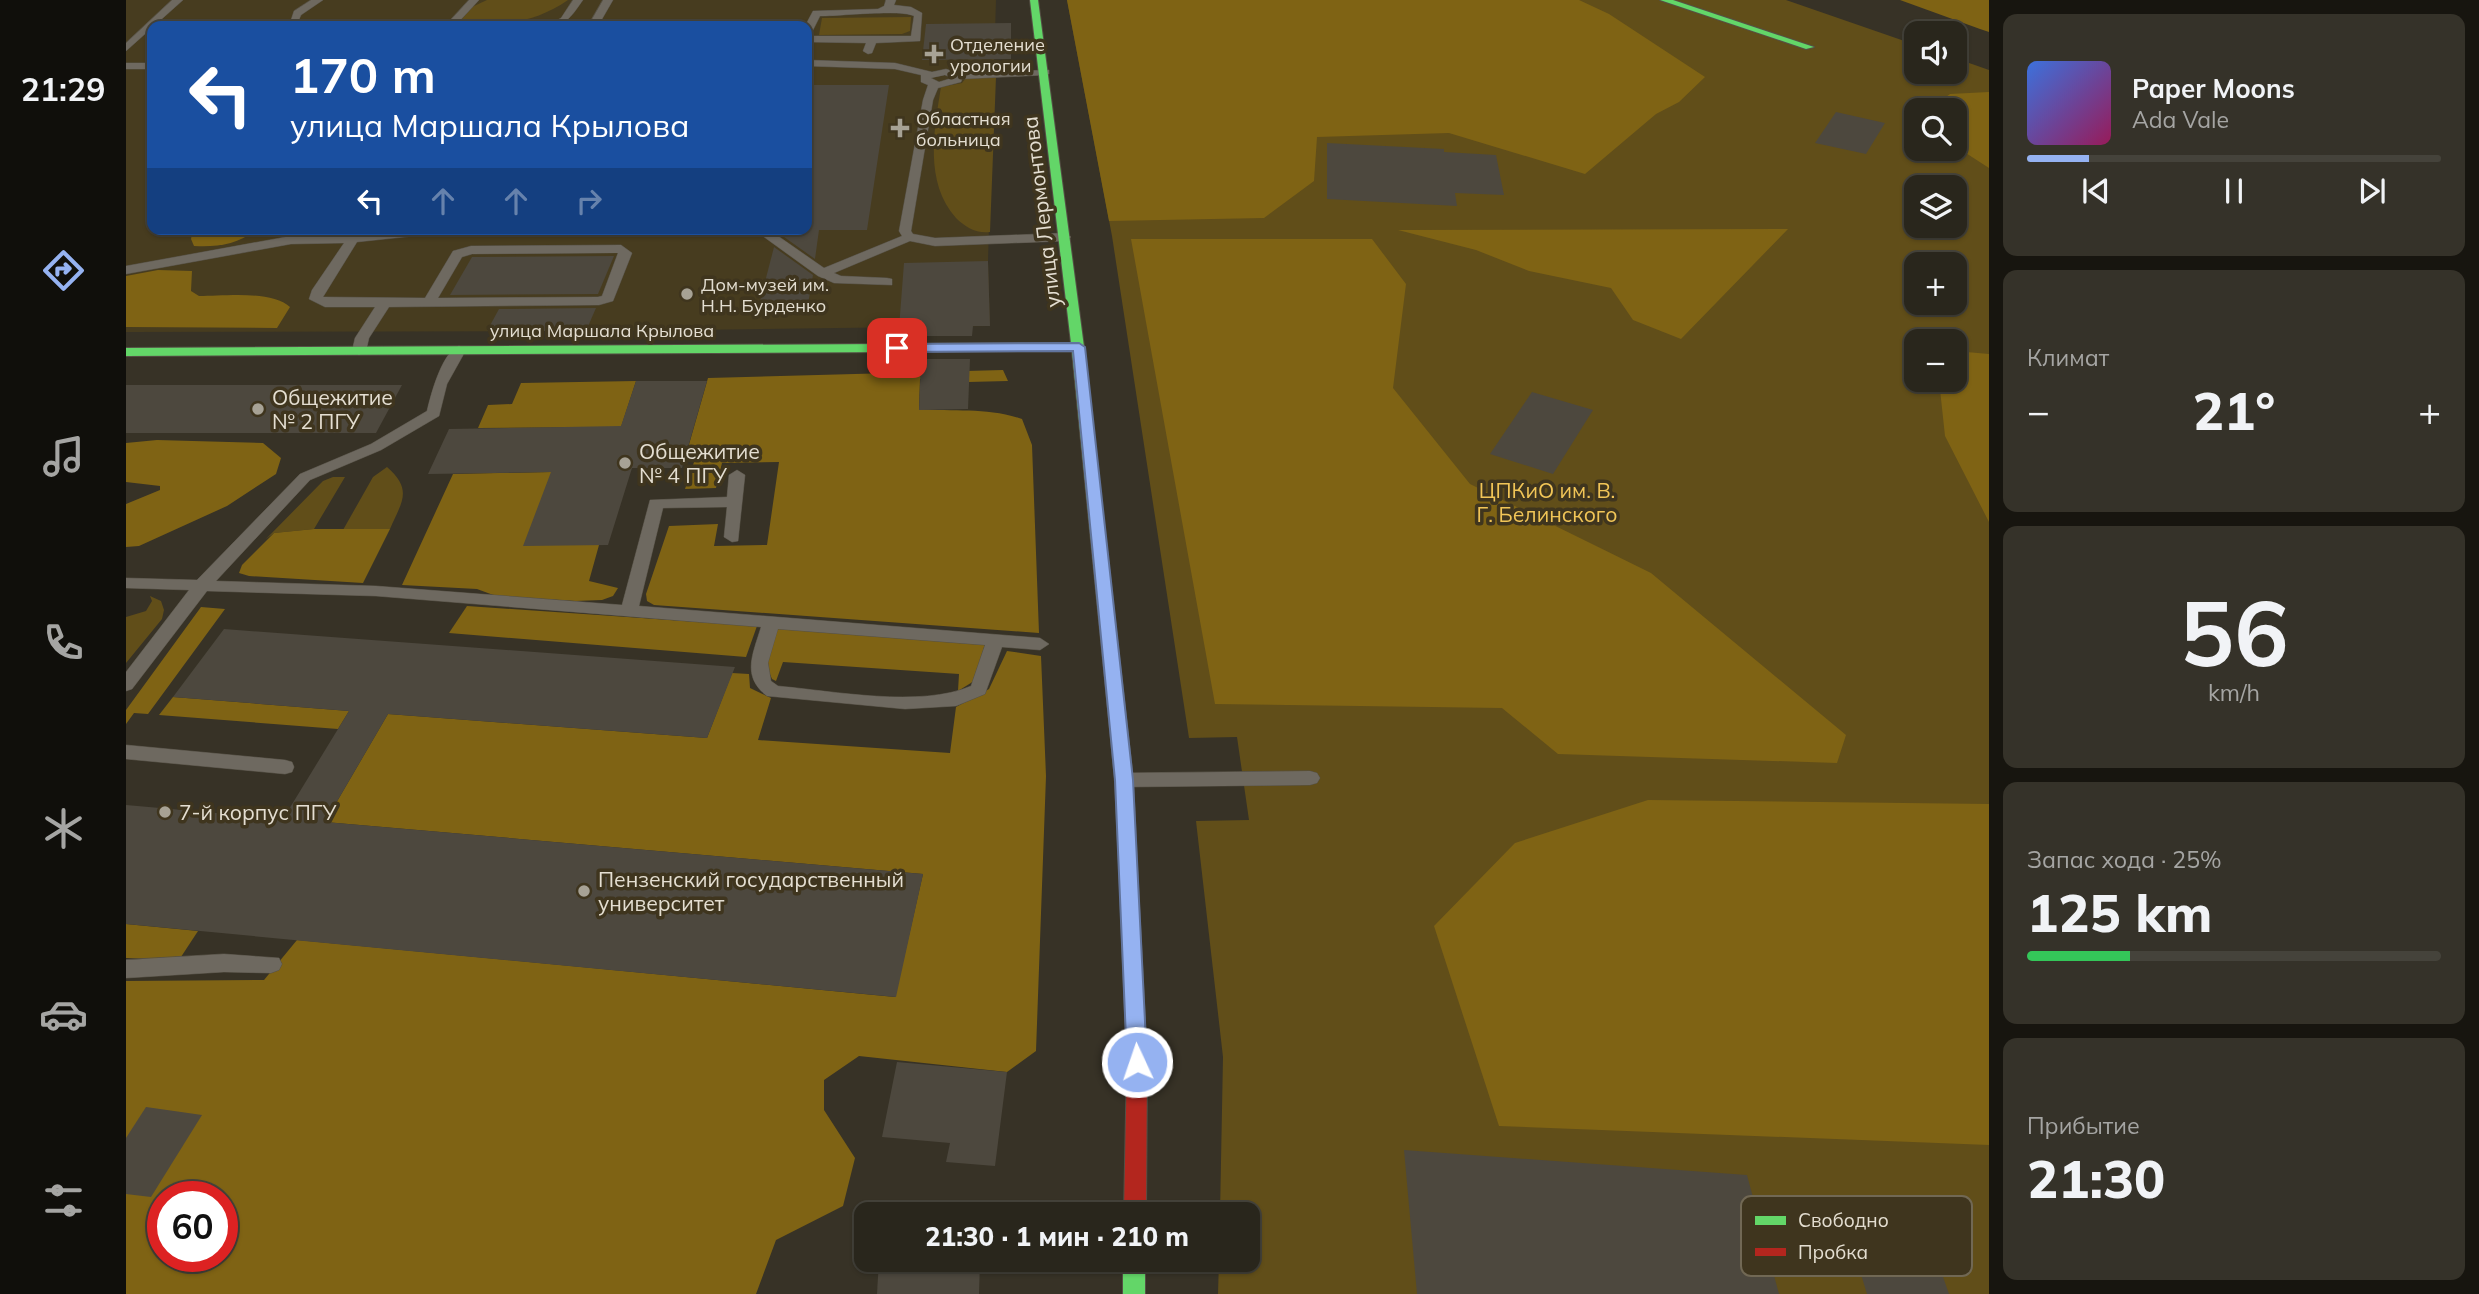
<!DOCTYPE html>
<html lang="ru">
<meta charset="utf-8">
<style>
:root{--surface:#29261c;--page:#353229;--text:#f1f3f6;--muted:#a5a5a3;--line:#45433b;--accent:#95b2f1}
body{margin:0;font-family:Mulish,sans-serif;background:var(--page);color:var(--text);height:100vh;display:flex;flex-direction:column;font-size:26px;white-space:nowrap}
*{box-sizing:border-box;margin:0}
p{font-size:23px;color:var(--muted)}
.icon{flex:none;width:38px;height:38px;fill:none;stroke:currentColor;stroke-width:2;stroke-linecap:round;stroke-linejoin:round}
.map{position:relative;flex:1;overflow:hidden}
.details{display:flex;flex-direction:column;gap:14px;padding:14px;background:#17150f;width:490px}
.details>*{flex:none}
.top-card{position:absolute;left:21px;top:21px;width:665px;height:214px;border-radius:14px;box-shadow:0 2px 5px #0004,0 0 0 2px var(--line);background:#1a4fa0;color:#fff;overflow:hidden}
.buttons{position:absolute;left:1778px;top:21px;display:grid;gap:14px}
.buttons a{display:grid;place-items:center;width:63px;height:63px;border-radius:14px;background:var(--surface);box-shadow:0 2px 5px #0004,0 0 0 2px var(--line);font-size:35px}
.speed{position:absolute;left:21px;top:1181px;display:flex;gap:14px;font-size:35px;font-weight:700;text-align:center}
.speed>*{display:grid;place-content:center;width:91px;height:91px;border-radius:50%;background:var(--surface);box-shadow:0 2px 5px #0004,0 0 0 2px var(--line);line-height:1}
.speed .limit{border:10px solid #d22;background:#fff;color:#111}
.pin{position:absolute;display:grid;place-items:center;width:60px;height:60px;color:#fff;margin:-30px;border-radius:14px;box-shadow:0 4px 10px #0006}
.me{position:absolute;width:77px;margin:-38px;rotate:357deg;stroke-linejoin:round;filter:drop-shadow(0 0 5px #0008)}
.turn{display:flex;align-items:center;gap:24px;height:147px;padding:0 28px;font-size:32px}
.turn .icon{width:91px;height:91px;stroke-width:2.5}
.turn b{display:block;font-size:49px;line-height:60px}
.lanes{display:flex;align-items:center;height:66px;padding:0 28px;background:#0003;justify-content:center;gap:35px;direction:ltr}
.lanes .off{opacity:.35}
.big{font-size:52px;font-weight:800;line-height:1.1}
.details .tile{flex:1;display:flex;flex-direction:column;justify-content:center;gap:10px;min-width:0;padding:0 24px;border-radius:14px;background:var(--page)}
.details .dial{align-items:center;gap:0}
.dial b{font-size:91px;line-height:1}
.song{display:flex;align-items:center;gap:21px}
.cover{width:84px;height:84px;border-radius:10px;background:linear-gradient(135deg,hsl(220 70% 55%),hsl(330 70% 35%))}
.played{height:7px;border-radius:4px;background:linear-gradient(90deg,var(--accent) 15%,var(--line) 15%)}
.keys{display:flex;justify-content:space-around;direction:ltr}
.heat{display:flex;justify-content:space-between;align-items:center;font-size:38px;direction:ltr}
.charge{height:10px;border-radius:5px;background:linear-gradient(90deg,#34c759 25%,var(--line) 0)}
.trip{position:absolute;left:728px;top:1202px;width:406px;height:70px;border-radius:14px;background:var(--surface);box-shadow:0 2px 5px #0004,0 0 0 2px var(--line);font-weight:800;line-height:70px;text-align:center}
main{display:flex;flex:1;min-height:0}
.tabs{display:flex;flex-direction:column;width:126px;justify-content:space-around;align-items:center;background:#100f0b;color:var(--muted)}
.tabs .icon{width:49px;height:49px}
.tabs .active{color:var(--accent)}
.tabs b{font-size:32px;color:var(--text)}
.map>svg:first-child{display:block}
</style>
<main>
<nav class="tabs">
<b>21:29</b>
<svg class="icon active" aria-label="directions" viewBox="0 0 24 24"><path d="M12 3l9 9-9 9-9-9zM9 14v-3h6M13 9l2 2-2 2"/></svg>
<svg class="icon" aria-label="music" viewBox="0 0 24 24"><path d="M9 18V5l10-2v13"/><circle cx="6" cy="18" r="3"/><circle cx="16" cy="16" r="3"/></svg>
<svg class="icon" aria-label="phone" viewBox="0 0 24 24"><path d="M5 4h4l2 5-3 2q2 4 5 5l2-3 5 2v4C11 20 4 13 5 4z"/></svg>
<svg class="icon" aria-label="climate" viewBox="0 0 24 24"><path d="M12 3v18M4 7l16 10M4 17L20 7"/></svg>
<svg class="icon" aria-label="car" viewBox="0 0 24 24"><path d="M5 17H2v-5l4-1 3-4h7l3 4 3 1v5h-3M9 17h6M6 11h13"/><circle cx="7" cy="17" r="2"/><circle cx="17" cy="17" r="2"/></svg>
<svg class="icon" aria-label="filters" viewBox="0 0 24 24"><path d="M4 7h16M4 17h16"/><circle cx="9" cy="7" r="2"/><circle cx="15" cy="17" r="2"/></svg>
</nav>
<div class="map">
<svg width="1863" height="1294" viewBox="0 0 1863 1294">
<rect width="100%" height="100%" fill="#373226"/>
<path fill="#473c1f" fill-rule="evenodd" d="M0 0H870L862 261 864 326 493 331 0 332ZM26 26H681V229H26Z"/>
<g fill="#614e19" fill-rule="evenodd">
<path d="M361 0H442C408 24 371 26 330 26L346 7Z"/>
<path d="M941 0H1660L1790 45V72H1829V58L1863 70V1294H1092L1093 1260H1122V1214H1094L1097 1057 1070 821 1123 820 1111 737 1063 738 986 236ZM1790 110H1829V149H1790ZM1790 187H1829V226H1790ZM1790 264H1829V303H1790ZM1790 341H1829V380H1790Z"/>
<polygon points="785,17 784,31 776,34 693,35 696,18"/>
<path d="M870 77 864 232C851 234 839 227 830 218 798 182 808 130 815 87L836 83 840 78Z"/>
<path d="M261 467C287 490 276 501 264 529L217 530 247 477Z"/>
<polygon points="207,477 219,477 188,529 148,533 140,539 197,481"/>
<polygon points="24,596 35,601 38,610 36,619 0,663 0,617 20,611 26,601"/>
</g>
<g fill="#7f6314" fill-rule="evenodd">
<polygon points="941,0 1453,0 1483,14 1579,77 1553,102 1530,114 1459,174 1323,133 1191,137 1188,181 1138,218 983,221"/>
<polygon points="1774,0 1863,0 1863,32 1854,29"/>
<polygon points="1863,92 1863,168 1829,146 1829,110 1803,110 1824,94"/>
<path d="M67 229H131C111 245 92 247 68 246L65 239Z"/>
<polygon points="1662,229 1555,339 1507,320 1485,288 1403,271 1350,250 1272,230"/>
<polygon points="1005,239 1246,239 1280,284 1267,388 1344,484 1525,573 1720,735 1711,763 1432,754 1376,708 1089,704"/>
<path d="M32 270 66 271 65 291 73 296C98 296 146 290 164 307L151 328 0 327V276Z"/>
<polygon points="1829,351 1863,354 1863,522 1819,436 1813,380 1829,380"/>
<path d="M877 370 882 381 842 382 794 379 793 409C829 412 861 407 896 419L906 445 913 633 528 605 521 601 520 594 543 526 592 524 588 546 641 545 653 462 596 463 590 488 559 489 570 456 560 455 582 378Z"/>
<polygon points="510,381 495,427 352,428 362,405 386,404 395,383"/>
<polygon points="31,440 137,443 155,458 150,474 101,506 13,546 0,547 0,504 34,490 34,486 0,482 0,443"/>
<polygon points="425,472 473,545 463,581 492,588 487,596 476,600 449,601 370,596 351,589 276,585 327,474"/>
<polygon points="188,529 264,529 237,583 123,576 113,573 116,565 148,533"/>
<polygon points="341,606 631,626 620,657 323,633"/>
<polygon points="75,607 99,609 22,714 8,713 0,724 0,710"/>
<polygon points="651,628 859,644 848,681 832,691 833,674 657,662 650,681 646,679 640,665"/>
<path d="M881 651 915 656 920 776 910 1051 881 1072 733 1056 698 1080V1110L729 1158 717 1206 650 1240 630 1294H0V981L138 980 171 940 769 997 797 874 199 822 262 714 581 738 606 673 623 674 624 688 645 698 632 740 824 753 830 707 863 689ZM37 1197H96V1256H37Z"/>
<polygon points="47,697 223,711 212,729 33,715"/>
<polygon points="1522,800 1863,804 1863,1145 1373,1126 1308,926 1389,843"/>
<polygon points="0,924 72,931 53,960 0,958"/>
</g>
<g fill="#4d483e">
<polygon points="885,23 885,59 796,60 800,24"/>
<polygon points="687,85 763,85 741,230 693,230 689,259 651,232 652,229 681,229 681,110"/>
<polygon points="1710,112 1759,123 1740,154 1689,143"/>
<polygon points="1201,143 1318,149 1318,152 1370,155 1378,195 1329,193 1331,206 1201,199"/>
<polygon points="648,247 687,275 682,304 633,305"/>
<polygon points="488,256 472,294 324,295 346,257"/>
<polygon points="862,261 864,326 847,326 846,336 796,336 796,327 773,328 778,263"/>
<polygon points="470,308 460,331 361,331 373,309"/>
<polygon points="795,359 844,359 842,409 793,410"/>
<polygon points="510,381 581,381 556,468 506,468 482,545 397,546 425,472 302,474 323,429 495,426"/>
<polygon points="0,385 276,385 250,433 0,433"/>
<polygon points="1406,392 1467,410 1427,474 1364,454"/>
<polygon points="98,629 609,667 581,738 262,714 199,822 797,874 770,997 0,924 0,805 157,819 223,711 47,697"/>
<polygon points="771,1062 881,1072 869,1166 820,1162 824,1143 756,1137"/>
<polygon points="20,1107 76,1115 25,1197 0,1194 0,1138"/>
<polygon points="1278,1150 1621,1175 1653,1294 1291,1294"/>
<polygon points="1713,1202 1793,1208 1823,1294 1741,1294"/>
<polygon points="753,1260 854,1260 853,1294 751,1294"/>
</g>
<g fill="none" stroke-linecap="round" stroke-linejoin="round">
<g stroke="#555045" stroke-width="1">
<g id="lane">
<polygon points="46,0 57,0 0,51 0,43"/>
<polygon points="185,0 197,0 175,15 172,22 179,26 163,26 168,11"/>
<polygon points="343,0 353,0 329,26 319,26"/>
<path d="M447 0H457C446 15 441 26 421 26L435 18Z"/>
<polygon points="477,0 487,0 472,26 462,26"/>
<path d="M760 0H770L768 5 785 7 796 13 794 41 750 43 746 53 742 54 737 51 740 43 681 42V36H785L788 16C775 9 714 16 694 16L686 32 681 35 679 26 687 11 752 9 758 6Z"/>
<path d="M681 60 769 63 806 72 820 69 832 73 923 70V74L919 75 836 79 835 82 812 88 807 100 785 231 787 234 809 238 939 233 945 237 939 241 809 246 784 241 708 273 715 276 761 278 766 279V285L708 283 692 276 627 229H642L698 268 776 236 773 231 797 100 802 85 795 82V75L769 69 681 66ZM819 75 826 78 813 82 805 78Z"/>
<rect x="0" y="63" width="26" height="6"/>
<path d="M281 229H322L316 233 231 242 197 297 299 298 327 251 345 246 495 245 506 253 487 301 473 305 263 307 243 338 240 351 233 355 226 351 229 338 249 307H199L183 299 186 290 218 243 165 244 0 274V266L165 236 227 235ZM492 253 476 296 472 297 312 298 336 257 346 254Z"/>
<path d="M333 346 340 350 321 384 313 416 255 450 184 480 90 581 250 586 496 605 524 500 601 497 603 475 611 470 619 475 612 541 606 542 598 537 601 507 537 508 513 606 914 638 923 644 914 650 876 647 859 694 830 706 779 709 641 696C615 676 627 654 635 627L250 596 81 591 6 689 0 691V672L63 590 0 588V578L71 580 174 474 245 444 301 411C305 394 316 352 333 346ZM652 629 859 645 845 686C795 708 707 691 652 686L645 681 642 663Z"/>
<polygon points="0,745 159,760 166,762 168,767 166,772 159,774 0,759"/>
<polygon points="1184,771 1191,773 1194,778 1191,783 1184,785 998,787 991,785 988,780 991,775 998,773"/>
<polygon points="98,954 153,958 156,964 153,970 145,973 98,972 0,978 0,960"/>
</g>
</g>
<g stroke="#555045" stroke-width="2">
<g id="fast">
<polygon points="904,0 912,0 958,347 1007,780 1011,865 1008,870 1002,872 996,870 993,865 989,780 946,351 0,356 0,348 945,343"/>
<polygon points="1534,0 1547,0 1688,47 1680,49"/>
<rect x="997" y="1260" width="22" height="34"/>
</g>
</g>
<g stroke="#555045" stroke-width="2">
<polygon id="jam" points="1002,858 1008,860 1011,865 1021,1062 1020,1214 998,1214 1001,1062 993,865 996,860"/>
</g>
<use href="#lane" fill="#6e6960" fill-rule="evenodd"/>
<use href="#fast" fill="#63d668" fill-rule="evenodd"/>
<use href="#jam" fill="#b3261e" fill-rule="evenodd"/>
</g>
<polygon fill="#95b2f1" stroke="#61749d" stroke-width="2" points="953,343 959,347 1007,780 1021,1062 1018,1068 1011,1071 1004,1068 1001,1062 989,780 947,351 771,352 765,348 771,344"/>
<g fill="#a7a295" stroke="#3f351e" stroke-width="2.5">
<path d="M804.5 43.5h7v7h7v7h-7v7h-7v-7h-7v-7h7z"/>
<path d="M770.5 117.5h7v7h7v7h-7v7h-7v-7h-7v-7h7z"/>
<circle cx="561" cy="294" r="7"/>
<circle cx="132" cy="409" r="7"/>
<circle cx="499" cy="463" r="7"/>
<circle cx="39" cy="812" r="7"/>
<circle cx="458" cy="891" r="7"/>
</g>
<g text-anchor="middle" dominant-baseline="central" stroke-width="7" stroke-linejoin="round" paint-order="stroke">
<g font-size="18" fill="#e4ded1" stroke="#3f351e" text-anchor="start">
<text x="824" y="44">Отделение<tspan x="824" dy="21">урологии</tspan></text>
<text x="790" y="118">Областная<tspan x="790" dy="21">больница</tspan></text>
<text x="575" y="284">Дом-музей им.<tspan x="575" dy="21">Н.Н. Бурденко</tspan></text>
</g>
<g font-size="18" fill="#e4ded1" stroke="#3f351e">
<text x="476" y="330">улица Маршала Крылова</text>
</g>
<g font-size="21" fill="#e4ded1" stroke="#3f351e">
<text transform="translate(915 212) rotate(-97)">улица Лермонтова</text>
</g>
<g font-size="21" fill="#e4ded1" stroke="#3f351e" text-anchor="start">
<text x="146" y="397">Общежитие<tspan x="146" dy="24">№ 2 ПГУ</tspan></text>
<text x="513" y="451">Общежитие<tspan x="513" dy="24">№ 4 ПГУ</tspan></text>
<text x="53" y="812">7-й корпус ПГУ</text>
<text x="472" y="879">Пензенский государственный<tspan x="472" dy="24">университет</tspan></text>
</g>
<g font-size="21" fill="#f1c557" stroke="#3f351e">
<text x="1421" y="490">ЦПКиО им. В.<tspan x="1421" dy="24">Г. Белинского</tspan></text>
</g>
</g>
<rect x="1615" y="1196" width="231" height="80" rx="10" fill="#3f351e" stroke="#716854" stroke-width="2"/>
<rect x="1629" y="1216" width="31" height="9" fill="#63d668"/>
<rect x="1629" y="1248" width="31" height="8" fill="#b3261e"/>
<g font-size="19" fill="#e4ded1">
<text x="1672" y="1227">Свободно</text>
<text x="1672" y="1259">Пробка</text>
</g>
</svg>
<div class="buttons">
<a><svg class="icon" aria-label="sound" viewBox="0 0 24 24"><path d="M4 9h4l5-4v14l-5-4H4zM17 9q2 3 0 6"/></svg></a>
<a><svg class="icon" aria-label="search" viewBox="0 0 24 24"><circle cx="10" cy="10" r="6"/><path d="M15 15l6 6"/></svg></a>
<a><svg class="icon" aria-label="layers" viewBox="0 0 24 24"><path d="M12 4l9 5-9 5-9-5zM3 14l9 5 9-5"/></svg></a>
<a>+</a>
<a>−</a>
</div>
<div class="speed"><div class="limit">60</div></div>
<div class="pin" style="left:771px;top:348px;background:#d93025"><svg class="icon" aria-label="arrive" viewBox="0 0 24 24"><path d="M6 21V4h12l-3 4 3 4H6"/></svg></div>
<svg class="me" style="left:1011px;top:1062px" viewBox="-20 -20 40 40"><circle r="17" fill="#95b2f1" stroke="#fff" stroke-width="3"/><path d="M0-11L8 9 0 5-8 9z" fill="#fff"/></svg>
<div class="trip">21:30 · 1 мин · 210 m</div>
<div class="top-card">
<div class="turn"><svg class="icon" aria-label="left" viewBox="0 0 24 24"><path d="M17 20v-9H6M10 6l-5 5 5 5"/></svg><div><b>170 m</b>улица Маршала Крылова</div></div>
<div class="lanes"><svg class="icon" aria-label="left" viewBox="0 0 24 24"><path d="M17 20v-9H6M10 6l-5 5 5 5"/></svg><svg class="icon off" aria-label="ahead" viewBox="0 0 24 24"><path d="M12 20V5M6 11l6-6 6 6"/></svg><svg class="icon off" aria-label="ahead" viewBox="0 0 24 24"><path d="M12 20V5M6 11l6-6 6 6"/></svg><svg class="icon off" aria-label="right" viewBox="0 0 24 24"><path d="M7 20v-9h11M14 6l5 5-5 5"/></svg></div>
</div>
</div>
<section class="details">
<div class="tile">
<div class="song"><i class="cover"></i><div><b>Paper Moons</b><p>Ada Vale</p></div></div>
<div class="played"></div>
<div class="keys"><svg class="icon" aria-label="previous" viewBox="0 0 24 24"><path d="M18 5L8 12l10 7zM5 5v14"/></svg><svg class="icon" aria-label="pause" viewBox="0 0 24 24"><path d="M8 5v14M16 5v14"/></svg><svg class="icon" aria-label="next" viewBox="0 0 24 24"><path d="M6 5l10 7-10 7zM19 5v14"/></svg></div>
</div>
<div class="tile"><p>Климат</p>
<div class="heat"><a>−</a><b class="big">21°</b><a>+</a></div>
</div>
<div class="tile dial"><b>56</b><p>km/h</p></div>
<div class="tile"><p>Запас хода · 25%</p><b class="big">125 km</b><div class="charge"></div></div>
<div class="tile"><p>Прибытие</p><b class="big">21:30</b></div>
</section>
</main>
